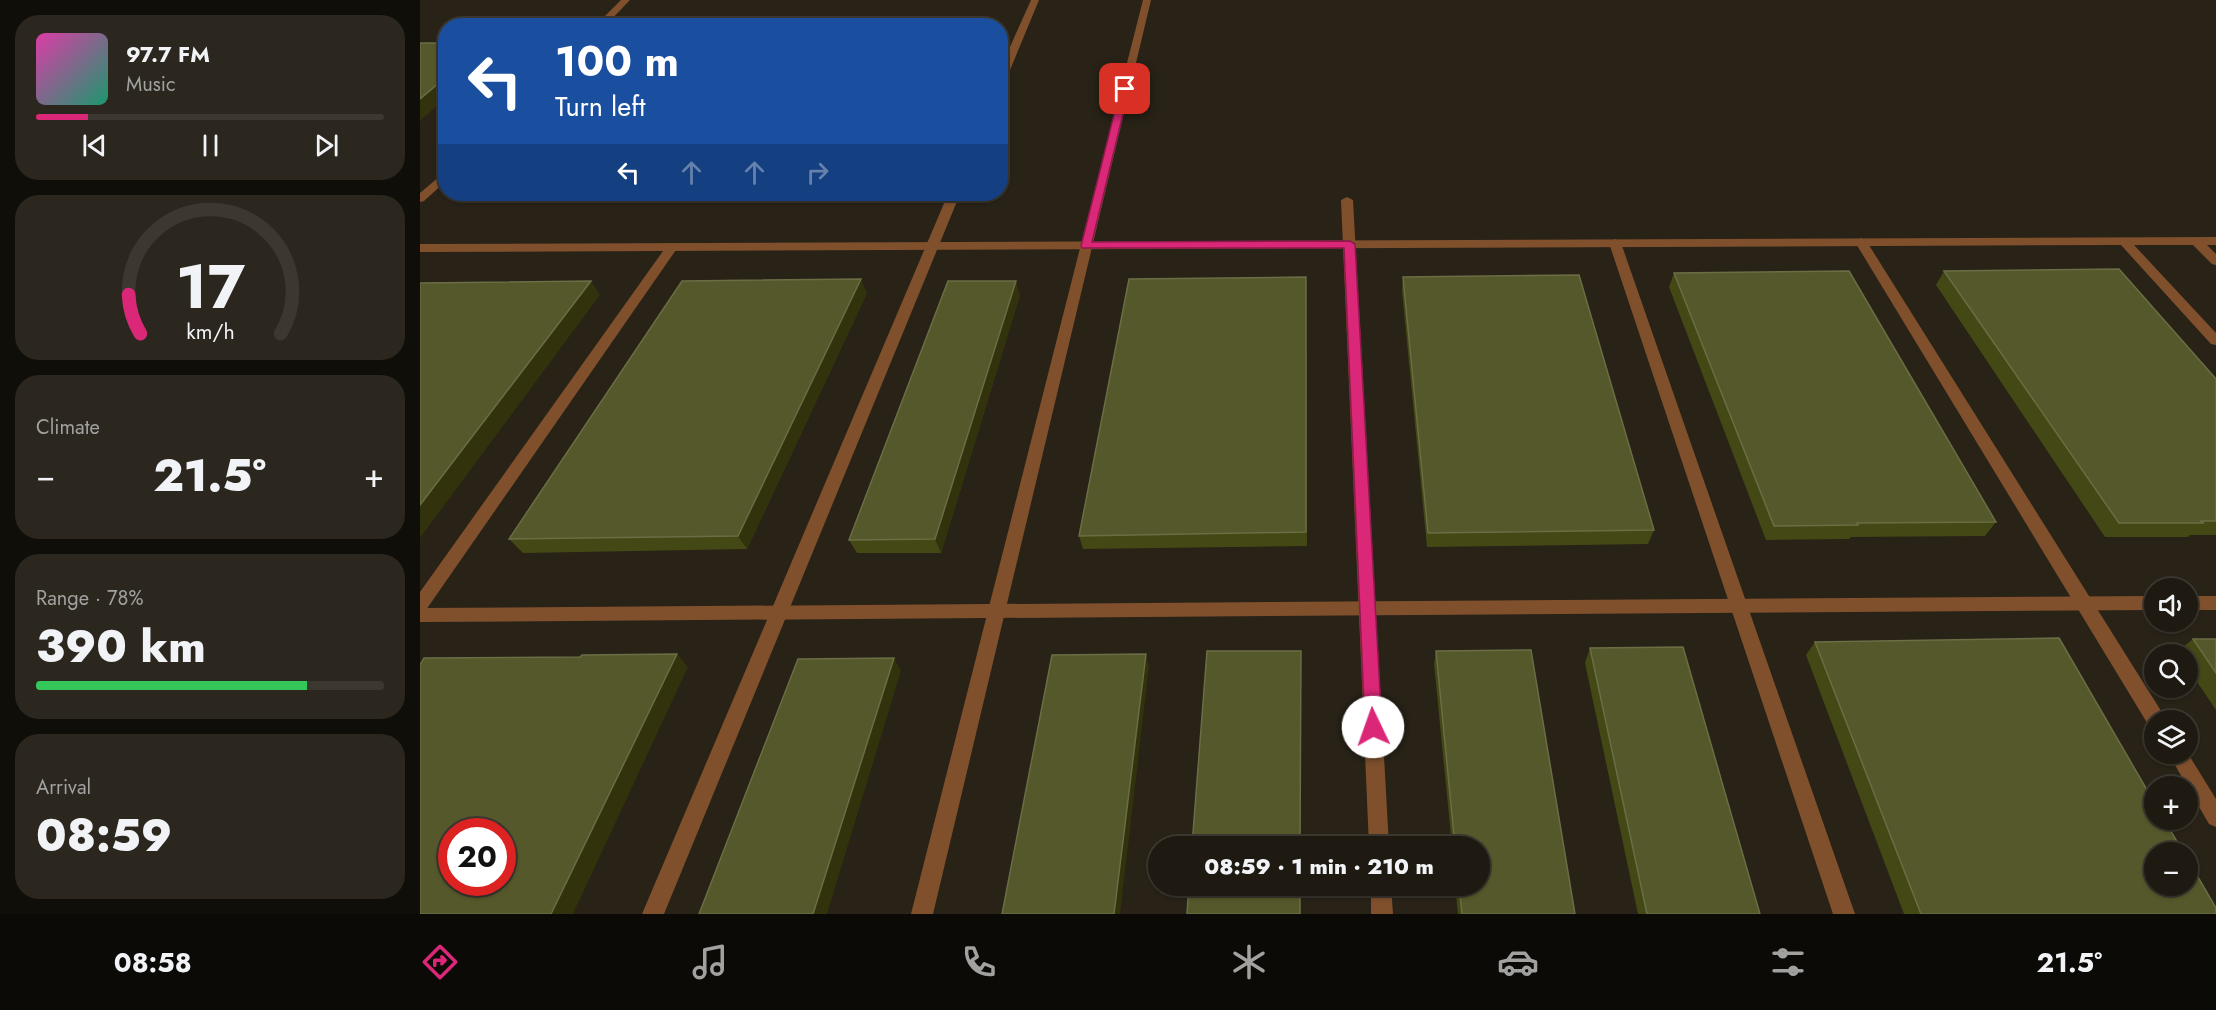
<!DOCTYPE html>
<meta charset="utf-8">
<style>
:root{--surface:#1e1a11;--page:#2b271f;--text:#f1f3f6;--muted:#a1a19f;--line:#3c3831;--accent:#db2777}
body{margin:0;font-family:Jost,sans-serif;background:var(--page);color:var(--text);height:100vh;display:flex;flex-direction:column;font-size:22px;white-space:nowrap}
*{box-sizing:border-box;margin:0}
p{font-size:20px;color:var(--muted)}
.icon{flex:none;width:33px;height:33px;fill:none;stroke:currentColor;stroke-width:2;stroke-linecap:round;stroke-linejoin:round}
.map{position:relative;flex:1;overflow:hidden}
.side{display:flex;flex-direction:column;gap:15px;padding:15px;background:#100e09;width:420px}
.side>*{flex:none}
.hud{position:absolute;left:18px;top:18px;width:570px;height:183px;border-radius:24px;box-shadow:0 2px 4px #0004,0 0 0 2px var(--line);background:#1a4fa0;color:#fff;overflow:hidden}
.tools{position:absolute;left:1724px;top:578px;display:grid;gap:12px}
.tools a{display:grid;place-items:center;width:54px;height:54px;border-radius:50%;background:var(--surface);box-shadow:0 2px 4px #0004,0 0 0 2px var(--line);font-size:30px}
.speed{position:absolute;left:18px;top:818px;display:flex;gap:12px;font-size:30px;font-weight:700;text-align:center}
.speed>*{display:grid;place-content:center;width:78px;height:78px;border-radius:50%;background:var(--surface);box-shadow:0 2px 4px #0004,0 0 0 2px var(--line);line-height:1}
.speed .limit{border:9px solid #d22;background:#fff;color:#111}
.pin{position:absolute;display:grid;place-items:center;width:51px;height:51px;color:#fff;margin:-26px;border-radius:12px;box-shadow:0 3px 9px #0006}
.me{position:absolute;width:66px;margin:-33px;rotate:357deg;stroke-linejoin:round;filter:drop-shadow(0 0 4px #0008)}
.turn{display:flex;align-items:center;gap:21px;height:126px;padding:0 18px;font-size:27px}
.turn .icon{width:78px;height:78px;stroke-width:2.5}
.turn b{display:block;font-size:42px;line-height:51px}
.lanes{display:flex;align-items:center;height:57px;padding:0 18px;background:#0003;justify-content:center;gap:30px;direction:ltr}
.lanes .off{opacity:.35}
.big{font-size:45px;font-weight:800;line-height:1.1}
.side .card{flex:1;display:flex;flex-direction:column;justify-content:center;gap:9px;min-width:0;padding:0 21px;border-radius:24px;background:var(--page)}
.side .dial{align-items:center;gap:0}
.dial svg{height:156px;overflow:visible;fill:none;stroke:var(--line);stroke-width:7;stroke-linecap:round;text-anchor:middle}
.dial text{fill:var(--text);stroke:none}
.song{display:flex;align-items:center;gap:18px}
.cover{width:72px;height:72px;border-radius:9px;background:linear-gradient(135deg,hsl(320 70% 55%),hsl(160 70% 35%))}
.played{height:6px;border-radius:3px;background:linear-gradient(90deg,var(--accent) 15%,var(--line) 15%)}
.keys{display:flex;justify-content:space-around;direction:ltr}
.heat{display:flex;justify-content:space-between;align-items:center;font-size:33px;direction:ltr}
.charge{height:9px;border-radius:4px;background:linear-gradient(90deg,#34c759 78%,var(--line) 0)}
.trip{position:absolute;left:728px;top:836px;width:342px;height:60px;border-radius:30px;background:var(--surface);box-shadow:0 2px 4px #0004,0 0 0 2px var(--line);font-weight:800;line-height:60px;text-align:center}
.dock{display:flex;height:96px;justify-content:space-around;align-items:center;background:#0c0a07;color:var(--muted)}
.dock .icon{width:42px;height:42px}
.dock .current{color:var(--accent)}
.dock b{font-size:27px;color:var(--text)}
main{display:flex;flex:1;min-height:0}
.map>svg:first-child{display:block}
</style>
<main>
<section class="side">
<div class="card">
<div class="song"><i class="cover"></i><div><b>97.7 FM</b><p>Music</p></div></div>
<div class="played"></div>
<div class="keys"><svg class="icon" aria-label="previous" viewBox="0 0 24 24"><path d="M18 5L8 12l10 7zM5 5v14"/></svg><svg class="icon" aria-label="pause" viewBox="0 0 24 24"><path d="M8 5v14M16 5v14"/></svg><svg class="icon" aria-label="next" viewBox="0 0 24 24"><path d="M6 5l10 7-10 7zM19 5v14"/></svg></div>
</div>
<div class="card dial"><svg viewBox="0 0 100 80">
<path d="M14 69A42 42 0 1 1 86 69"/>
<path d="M14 69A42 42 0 0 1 8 49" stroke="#db2777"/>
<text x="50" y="56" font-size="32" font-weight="700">17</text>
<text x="50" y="72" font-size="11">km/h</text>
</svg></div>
<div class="card"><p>Climate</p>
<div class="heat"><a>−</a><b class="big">21.5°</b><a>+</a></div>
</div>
<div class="card"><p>Range · 78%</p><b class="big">390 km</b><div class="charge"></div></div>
<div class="card"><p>Arrival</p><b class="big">08:59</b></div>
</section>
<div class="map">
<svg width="1796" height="914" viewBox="0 0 1796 914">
<rect width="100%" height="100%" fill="#282217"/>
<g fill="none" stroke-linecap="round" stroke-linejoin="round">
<g fill="#80502d" fill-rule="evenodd">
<polygon points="611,0 619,0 585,82 580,85 580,69"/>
<polygon points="723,0 731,0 513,914 491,914"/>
<polygon points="528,194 540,194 244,914 222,914"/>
<polygon points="927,197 933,200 969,846 949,846 921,200"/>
<polygon points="1441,238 1447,242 1743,714 1745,720 1734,720 1734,728 1729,726 1435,242"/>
<polygon points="1195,239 1201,243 1435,914 1413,914 1189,243"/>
<polygon points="252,243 258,247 6,610 0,612 0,592 248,244"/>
<polygon points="1767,752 1796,799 1796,827 1789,824 1748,753"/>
<polygon points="951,885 971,885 973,914 951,914"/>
</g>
<g fill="#80502d" fill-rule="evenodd">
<polygon points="201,0 210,0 185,26 175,26"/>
<polygon points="26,171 26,181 4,201 0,202 0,193"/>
<polygon points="1796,237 1796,245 1787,245 1796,254 1796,265 1792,264 1773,245 1714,245 1796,333 1796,345 1791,344 1701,245 0,252 0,244"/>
<polygon points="1734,596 1734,610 0,622 0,608"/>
<rect x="1767" y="596" width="29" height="14"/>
</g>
</g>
<g fill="#444815">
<polygon points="1524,271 1796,379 1796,535 1770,535 1768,537 1685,537 1516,285"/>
<polygon points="1254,273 1576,522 1565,536 1431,537 1429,539 1346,540 1249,287"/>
<polygon points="886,277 887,546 663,549 659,536"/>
<polygon points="983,277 1234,530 1228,544 1007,547 982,291"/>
<polygon points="447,293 327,549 103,553 89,539"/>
<polygon points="600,295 521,553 437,553 429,540"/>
<polygon points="1773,639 1796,639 1796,710 1767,667 1767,654 1759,654 1757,652"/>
<polygon points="1395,642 1796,914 1484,914 1386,655"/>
<polygon points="1170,648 1340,914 1218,914 1165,663"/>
<polygon points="1016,651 1155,914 1038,914 1035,885 1059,885 1059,846 1032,846 1014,664"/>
</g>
<g fill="#32320d">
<polygon points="26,77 26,98 0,121 0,99"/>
<polygon points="441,279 447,293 327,549 318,536"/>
<polygon points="171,281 180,295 0,538 0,505"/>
<polygon points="596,281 600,295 521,553 515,539"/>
<polygon points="257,654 268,667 153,914 131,914"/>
<polygon points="726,654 729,667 700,914 694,914"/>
<polygon points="474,658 481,671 407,914 393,914"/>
</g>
<g fill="#55582a" stroke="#6b6d45" stroke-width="1.5" fill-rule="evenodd">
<polygon points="0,43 26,43 26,77 0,99"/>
<polygon points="1699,269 1796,379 1796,521 1781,521 1783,523 1699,523 1524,271"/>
<polygon points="1429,271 1576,522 1437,523 1438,525 1354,526 1254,273"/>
<polygon points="1159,275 1234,530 1008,533 983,277"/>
<polygon points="886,277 886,532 659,536 709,279"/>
<polygon points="441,279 318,536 89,539 262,281"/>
<polygon points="171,281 0,505 0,283"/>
<polygon points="528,281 596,281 515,539 429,540"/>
<polygon points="1639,638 1734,802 1734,819 1744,819 1763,852 1734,852 1734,885 1767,885 1767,858 1796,908 1796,914 1501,914 1395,642"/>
<polygon points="1773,639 1796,639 1796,673"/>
<polygon points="1263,647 1340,914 1227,914 1170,648"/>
<polygon points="1111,650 1155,914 1042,914 1039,885 1059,885 1059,846 1035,846 1016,651"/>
<polygon points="787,651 881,651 880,846 772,846"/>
<path d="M257 654 131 914H0V665L4 658 160 657 162 655ZM32 831H82V882H32Z"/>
<polygon points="726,654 694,914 582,914 632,655"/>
<polygon points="474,658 393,914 279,914 378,659"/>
<polygon points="769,885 880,885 880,914 767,914"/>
</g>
<polygon fill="#db2777" stroke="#8e194d" stroke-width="1.5" points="701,87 709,89 672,242 930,241 935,244 962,727 959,733 953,735 947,733 945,727 924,248 662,248 661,246"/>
</svg>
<div class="tools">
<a><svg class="icon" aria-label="sound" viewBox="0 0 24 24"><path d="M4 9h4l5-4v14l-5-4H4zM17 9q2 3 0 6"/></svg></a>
<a><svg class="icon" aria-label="search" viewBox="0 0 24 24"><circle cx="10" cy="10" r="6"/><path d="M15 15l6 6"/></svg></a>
<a><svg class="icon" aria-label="layers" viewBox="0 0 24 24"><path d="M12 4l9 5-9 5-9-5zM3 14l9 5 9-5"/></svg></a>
<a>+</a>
<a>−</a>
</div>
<div class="speed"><div class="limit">20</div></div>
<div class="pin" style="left:705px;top:89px;background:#d93025"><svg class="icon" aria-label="arrive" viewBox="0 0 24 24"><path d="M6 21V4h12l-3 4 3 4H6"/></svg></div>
<svg class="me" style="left:953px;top:727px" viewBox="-20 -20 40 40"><circle r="19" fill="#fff"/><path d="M0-13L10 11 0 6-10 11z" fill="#db2777"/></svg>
<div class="trip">08:59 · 1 min · 210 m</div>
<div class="hud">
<div class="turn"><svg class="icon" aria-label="left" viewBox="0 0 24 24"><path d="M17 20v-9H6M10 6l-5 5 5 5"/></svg><div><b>100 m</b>Turn left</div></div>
<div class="lanes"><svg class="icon" aria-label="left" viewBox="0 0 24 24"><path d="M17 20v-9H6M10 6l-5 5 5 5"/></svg><svg class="icon off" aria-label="ahead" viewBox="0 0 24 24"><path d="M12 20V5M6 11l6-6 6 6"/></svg><svg class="icon off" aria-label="ahead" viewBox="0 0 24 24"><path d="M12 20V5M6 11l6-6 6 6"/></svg><svg class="icon off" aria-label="right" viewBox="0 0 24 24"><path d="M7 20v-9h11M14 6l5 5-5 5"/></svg></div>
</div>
</div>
</main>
<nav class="dock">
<b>08:58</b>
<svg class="icon current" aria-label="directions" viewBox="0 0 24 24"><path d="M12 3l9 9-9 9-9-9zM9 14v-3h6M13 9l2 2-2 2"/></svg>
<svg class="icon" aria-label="music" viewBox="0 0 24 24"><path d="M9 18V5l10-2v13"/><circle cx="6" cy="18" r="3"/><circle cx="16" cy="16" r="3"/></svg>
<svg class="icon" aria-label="phone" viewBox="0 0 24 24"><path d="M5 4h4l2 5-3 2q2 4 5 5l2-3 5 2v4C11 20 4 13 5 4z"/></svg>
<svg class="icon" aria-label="climate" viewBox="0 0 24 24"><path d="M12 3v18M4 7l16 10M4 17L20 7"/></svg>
<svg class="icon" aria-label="car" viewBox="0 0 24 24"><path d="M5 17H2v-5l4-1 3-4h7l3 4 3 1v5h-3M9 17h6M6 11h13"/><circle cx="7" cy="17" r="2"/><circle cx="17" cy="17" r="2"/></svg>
<svg class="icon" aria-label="filters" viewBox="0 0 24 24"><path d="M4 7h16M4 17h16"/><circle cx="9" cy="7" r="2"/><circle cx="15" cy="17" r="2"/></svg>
<b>21.5°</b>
</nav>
